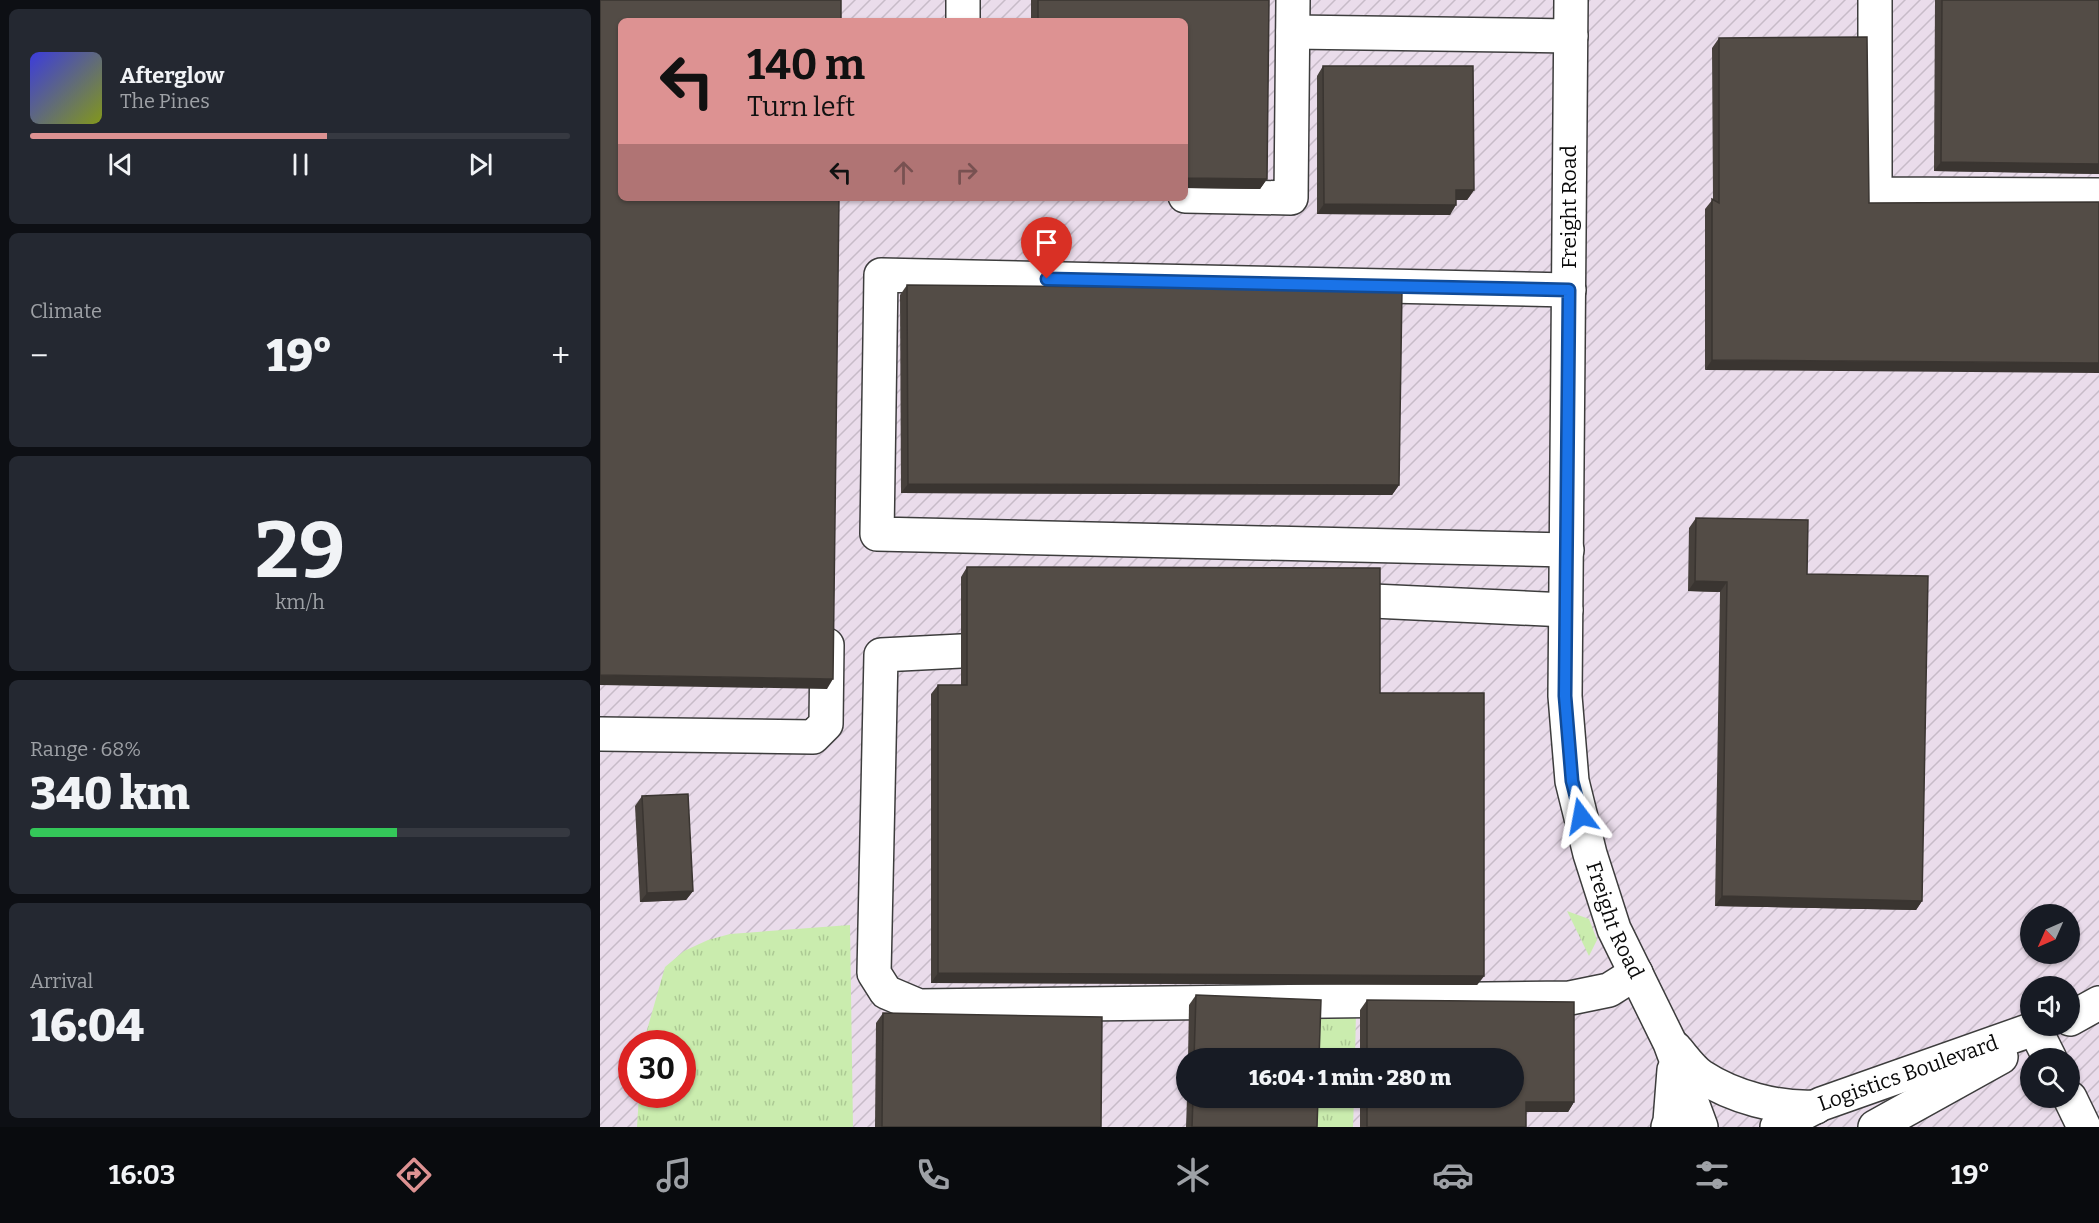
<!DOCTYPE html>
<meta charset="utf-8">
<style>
:root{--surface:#171b24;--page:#242831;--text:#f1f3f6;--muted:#9ea1a6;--line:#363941;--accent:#dd9292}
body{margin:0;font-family:Bitter,serif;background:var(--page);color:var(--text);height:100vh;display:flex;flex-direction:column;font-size:22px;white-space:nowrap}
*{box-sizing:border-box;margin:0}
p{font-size:20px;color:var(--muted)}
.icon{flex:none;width:33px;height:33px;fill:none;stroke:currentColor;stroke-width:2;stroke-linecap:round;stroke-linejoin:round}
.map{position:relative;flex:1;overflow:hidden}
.side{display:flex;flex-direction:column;gap:9px;padding:9px;background:#0d0f14;width:600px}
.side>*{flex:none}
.hud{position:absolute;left:18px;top:18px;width:570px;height:183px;border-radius:9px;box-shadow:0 2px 4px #0004;background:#dd9292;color:#111;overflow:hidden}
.needle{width:39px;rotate:225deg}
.buttons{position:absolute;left:1420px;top:904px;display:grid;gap:12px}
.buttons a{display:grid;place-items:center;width:60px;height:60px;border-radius:50%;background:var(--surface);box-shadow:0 2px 4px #0004;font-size:30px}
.speed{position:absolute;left:18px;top:1030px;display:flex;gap:12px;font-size:30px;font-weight:700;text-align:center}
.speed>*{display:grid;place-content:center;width:78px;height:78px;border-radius:50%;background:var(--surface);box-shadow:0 2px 4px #0004;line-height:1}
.speed .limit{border:9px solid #d22;background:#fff;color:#111}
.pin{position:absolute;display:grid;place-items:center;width:51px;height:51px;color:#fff;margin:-62px -26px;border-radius:50% 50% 50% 0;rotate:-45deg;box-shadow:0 0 6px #0007}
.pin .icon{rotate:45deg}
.me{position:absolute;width:66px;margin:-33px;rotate:347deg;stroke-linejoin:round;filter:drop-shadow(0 0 4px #0008)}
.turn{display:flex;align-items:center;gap:21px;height:126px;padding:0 30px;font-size:27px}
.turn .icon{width:78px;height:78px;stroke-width:2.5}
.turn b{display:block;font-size:42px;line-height:51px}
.lanes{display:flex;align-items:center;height:57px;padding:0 30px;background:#0003;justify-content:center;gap:30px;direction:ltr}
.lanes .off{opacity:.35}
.big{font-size:45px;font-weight:800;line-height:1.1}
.side .card{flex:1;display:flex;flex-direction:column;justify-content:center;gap:9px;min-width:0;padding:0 21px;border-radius:9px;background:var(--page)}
.side .dial{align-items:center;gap:0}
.dial b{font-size:78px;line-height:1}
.song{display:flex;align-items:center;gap:18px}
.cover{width:72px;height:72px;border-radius:9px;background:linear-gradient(135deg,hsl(240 70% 55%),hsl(70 70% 35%))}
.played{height:6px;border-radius:3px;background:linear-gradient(90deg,var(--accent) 55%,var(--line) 55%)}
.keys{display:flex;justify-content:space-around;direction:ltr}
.heat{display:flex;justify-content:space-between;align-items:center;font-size:33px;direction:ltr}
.charge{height:9px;border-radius:4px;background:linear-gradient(90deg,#34c759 68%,var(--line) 0)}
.trip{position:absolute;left:576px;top:1048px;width:348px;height:60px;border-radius:30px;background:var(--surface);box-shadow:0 2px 4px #0004;font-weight:800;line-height:60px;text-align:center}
.tab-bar{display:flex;height:96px;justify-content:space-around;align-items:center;background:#090b0e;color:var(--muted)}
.tab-bar .icon{width:42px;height:42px}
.tab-bar .selected{color:var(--accent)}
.tab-bar b{font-size:27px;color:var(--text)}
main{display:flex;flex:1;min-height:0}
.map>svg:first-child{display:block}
</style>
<main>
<section class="side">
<div class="card">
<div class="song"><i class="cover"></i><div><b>Afterglow</b><p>The Pines</p></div></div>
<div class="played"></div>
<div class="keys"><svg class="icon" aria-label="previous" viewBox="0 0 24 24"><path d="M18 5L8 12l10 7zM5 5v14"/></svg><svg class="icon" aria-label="pause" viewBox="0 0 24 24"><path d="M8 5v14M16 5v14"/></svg><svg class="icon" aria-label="next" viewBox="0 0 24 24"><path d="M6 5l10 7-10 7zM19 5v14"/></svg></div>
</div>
<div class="card"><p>Climate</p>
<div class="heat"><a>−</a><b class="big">19°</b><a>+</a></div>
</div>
<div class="card dial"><b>29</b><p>km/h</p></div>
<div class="card"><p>Range · 68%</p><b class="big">340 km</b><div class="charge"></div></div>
<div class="card"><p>Arrival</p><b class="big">16:04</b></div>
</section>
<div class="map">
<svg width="1499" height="1127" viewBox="0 0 1499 1127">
<defs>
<pattern id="industrial-furrows" width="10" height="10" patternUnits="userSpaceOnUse" patternTransform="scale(1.5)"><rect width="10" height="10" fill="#eadceb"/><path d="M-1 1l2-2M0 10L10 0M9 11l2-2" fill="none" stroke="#c7bbc8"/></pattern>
<pattern id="grass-tufts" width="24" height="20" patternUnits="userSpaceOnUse" patternTransform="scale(1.5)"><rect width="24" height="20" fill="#caecae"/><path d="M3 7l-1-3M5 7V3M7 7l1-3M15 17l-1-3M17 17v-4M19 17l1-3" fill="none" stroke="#acc994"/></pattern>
</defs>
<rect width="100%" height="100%" fill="#fffce7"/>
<path fill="url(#industrial-furrows)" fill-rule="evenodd" d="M0 0H1499V1127H0ZM21 21H585V198H21ZM1431 915H1470V954H1431ZM1431 987H1470V1026H1431ZM32 1044H82V1095H32ZM586 1059H914V1098H586ZM1431 1059H1470V1098H1431Z"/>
<g fill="url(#grass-tufts)">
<polygon points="967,911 989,919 997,940 989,956"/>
<polygon points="250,925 253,1127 37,1127 39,1095 82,1095 82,1044 43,1044 65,967 84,951 108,940 130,934"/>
<polygon points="714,1010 756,1011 755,1059 713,1059"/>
<polygon points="712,1098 754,1098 753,1127 711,1127"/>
</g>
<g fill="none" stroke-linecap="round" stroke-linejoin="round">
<g stroke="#3d3d3d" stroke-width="36">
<g id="minor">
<path id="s1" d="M971 0 965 696 972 781 990 854 1014 929 1070 1043 1101 1127"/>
<polyline points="1275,0 1275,194 1499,195"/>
<polyline points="363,21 363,0"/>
<polyline points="693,32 971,36"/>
<polyline points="585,196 691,198 693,0"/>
<polyline points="967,550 277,534 281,275 969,290"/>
<polyline points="773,601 966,610"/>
<polyline points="361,651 281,655 274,973 286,992 319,1006 970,998 1009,990 1036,973"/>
<polyline points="0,734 213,737 226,724 227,645"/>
<polyline points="1470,1019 1499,1003"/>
<polyline points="1435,1029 1450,1059"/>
<path d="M1075 1048C1083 1057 1091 1069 1101 1076 1133 1097 1178 1109 1216 1107"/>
<polyline points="1470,1098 1484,1127"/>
<polyline points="1068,1127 1070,1121 1074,1070"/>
<path id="s2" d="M1177 1127 1221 1104 1442 1026"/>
<polyline points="1275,1127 1401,1057"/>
</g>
</g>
<use href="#minor" stroke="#fff" stroke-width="33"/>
</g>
<g fill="#47413c">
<polygon points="431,0 669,0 667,179 660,189 585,188 585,21 431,21"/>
<polygon points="1335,0 1499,0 1499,174 1334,171"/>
<polygon points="1119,38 1269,203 1105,370 1105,209 1113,199 1112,48"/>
<polygon points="723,66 874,190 867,200 856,200 850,215 717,214 717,76"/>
<polygon points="307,285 799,485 792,495 301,493 300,295"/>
<polygon points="1096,518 1207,574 1322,901 1316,910 1115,906 1120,592 1088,591 1089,528"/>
<polygon points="367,567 780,693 884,976 877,985 331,983 331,694 338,685 361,685 361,577"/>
<polygon points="42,796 93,891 86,900 40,902 35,806"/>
<polygon points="596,995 719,1059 588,1059 589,1005"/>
<polygon points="767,1000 974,1002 974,1102 968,1112 926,1112 926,1127 760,1127 760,1098 914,1098 914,1059 760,1059 760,1010"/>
<polygon points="283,1013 501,1127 275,1127 276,1023"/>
<polygon points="587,1098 718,1098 717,1127 586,1127"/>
</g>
<g fill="#3a3531">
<polygon points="1341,162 1499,164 1499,174 1334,171"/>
<polygon points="585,178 667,179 660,189 585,188"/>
<polygon points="856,190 874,190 867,200 849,200"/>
<polygon points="724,204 856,205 850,215 717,214"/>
<polygon points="1112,360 1499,363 1499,373 1105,370"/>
<polygon points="308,484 799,485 792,495 301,493"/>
<polygon points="1095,581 1127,582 1120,592 1088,591"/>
<polygon points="0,675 233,679 227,689 0,685"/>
<polygon points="93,891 86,900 40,902 47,893"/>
<polygon points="1122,896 1322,901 1316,910 1115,906"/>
<polygon points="338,973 884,976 877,985 331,983"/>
<polygon points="926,1102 974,1102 968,1112 919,1112"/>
</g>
<g fill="#534c46" stroke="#3a3531" stroke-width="1.5">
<polygon points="0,0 241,0 241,21 21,21 21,198 239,198 233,679 0,675"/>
<polygon points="438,0 669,0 667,179 585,178 585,21 438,21"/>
<polygon points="1342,0 1499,0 1499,164 1341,162"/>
<polygon points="1267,37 1269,203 1499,202 1499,363 1112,360 1112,199 1119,203 1119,38"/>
<polygon points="723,66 873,66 874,190 856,190 856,205 724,204"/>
<polygon points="307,285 802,290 799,485 308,484"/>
<polygon points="1096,518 1208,520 1207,574 1328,576 1322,901 1122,896 1127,582 1095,581"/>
<polygon points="367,567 780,568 780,693 884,693 884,976 338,973 338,685 367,685"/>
<polygon points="88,794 93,891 47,893 42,796"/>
<polygon points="596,995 721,1000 719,1059 594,1059"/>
<polygon points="767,1000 974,1002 974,1102 926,1102 926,1127 767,1127 767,1098 914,1098 914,1059 767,1059"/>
<polygon points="283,1013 502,1017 501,1127 282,1127"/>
<polygon points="593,1098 718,1098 717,1127 592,1127"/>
</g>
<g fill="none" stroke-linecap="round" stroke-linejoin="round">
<g stroke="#114b97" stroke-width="15">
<polyline id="route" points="447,279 969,290 965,696 972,781 981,816"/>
</g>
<use href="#route" stroke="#1a73e8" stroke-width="10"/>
</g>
<g text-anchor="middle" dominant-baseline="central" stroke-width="6" stroke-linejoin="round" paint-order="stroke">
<g font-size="21" fill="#0a0a0a" stroke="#fff">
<text transform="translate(969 207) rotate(-90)">Freight Road</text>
<text stroke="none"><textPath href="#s1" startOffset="927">Freight Road</textPath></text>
<text stroke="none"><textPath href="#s2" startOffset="142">Logistics Boulevard</textPath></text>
</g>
</g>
</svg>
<div class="buttons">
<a><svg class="needle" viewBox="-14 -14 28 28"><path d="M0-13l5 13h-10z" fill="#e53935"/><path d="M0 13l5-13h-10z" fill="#9ea1a6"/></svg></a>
<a><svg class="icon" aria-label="sound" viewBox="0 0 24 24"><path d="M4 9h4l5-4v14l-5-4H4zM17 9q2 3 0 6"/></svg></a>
<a><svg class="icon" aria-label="search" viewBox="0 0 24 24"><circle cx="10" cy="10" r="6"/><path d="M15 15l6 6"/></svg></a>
</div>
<div class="speed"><div class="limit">30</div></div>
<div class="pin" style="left:447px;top:279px;background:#d93025"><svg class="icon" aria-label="arrive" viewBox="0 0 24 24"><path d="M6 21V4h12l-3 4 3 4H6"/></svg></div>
<svg class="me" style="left:981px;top:816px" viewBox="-20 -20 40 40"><path d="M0-17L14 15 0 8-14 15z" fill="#1a73e8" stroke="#fff" stroke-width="4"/></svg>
<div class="trip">16:04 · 1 min · 280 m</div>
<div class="hud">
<div class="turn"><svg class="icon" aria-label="left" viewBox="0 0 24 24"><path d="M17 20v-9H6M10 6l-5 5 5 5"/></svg><div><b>140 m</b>Turn left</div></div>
<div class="lanes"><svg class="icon" aria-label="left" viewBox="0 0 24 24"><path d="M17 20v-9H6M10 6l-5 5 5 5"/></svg><svg class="icon off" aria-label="ahead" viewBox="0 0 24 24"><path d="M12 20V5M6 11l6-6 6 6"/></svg><svg class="icon off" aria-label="right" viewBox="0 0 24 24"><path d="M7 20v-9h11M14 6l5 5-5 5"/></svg></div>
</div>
</div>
</main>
<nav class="tab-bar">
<b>16:03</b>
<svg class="icon selected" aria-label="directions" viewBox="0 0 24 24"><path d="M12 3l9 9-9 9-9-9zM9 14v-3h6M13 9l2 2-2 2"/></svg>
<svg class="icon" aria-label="music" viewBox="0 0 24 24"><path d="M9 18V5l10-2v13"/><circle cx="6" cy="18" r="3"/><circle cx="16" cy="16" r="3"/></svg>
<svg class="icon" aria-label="phone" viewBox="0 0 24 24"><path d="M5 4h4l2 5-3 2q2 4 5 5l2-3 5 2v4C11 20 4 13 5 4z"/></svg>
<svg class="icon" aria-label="climate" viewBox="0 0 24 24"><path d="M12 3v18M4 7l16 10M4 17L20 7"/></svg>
<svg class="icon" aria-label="car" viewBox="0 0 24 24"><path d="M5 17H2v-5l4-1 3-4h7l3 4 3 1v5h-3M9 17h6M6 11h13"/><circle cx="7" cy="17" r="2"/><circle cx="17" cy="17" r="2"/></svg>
<svg class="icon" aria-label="filters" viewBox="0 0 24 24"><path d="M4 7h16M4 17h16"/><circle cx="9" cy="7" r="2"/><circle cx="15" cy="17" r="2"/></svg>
<b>19°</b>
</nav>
